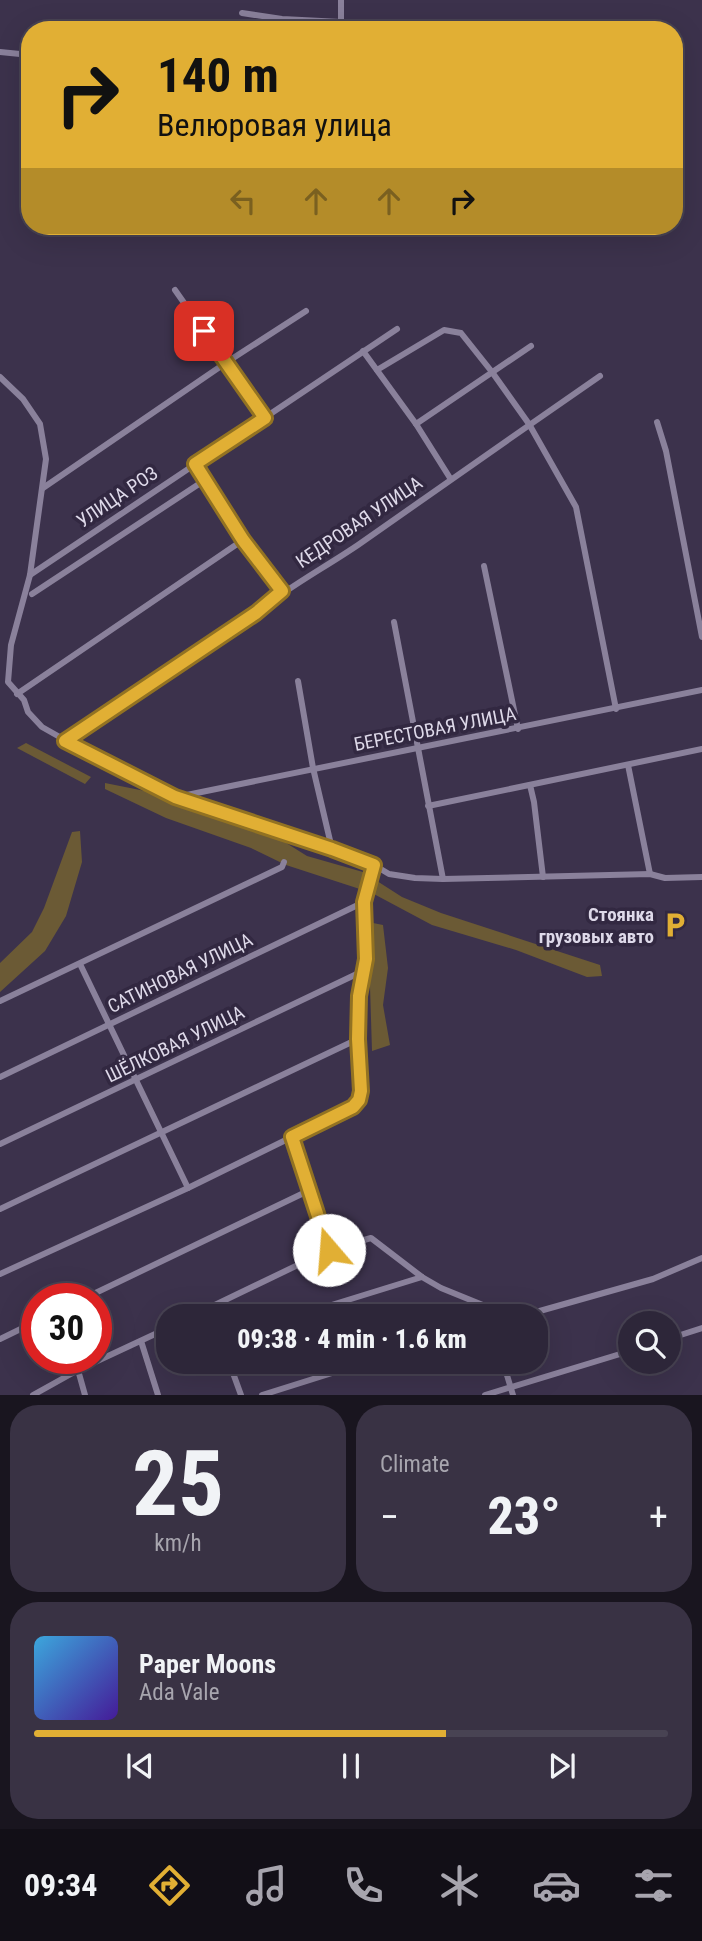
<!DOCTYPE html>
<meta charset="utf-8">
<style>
:root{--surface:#2d2639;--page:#393244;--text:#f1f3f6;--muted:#a7a5ae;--line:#484353;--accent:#e1af34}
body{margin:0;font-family:"Roboto Condensed",sans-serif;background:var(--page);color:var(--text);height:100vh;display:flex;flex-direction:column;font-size:26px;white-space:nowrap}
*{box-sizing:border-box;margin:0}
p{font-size:23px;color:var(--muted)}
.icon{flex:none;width:38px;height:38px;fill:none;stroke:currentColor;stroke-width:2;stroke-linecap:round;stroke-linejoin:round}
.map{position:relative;height:1395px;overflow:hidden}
.side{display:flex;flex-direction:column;gap:10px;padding:10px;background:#19151f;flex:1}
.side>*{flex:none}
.hud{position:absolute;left:21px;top:21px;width:662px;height:214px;border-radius:28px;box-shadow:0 7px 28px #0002,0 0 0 2px var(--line);background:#e1af34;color:#111;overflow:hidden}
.tools{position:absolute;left:618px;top:1311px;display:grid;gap:14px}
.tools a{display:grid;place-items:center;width:63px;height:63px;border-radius:50%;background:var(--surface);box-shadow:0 7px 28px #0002,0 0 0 2px var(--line);font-size:35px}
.speed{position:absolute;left:21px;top:1283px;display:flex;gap:14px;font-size:35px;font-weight:700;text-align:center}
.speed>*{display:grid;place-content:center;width:91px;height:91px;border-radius:50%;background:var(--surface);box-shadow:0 7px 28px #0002,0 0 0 2px var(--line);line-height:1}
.speed .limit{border:10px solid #d22;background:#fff;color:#111}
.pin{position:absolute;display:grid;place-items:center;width:60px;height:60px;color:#fff;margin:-30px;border-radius:14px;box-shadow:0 4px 10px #0006}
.me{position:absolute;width:77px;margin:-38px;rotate:342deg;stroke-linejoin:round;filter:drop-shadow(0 0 5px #0008)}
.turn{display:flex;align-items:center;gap:24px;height:147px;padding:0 21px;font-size:32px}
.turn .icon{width:91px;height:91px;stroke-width:2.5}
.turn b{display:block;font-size:49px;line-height:60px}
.lanes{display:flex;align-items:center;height:66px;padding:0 21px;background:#0003;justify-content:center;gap:35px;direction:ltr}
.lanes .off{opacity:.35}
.big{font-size:52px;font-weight:800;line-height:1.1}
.side .widget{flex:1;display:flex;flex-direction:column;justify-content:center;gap:10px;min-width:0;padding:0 24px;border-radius:28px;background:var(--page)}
.side .dial{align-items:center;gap:0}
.dial b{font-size:91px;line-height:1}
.song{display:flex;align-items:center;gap:21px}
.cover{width:84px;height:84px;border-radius:10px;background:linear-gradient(135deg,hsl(200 70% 55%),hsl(260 70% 35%))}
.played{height:7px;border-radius:4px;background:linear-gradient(90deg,var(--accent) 65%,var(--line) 65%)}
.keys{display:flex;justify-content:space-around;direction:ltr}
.heat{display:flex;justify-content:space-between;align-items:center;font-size:38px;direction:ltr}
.side .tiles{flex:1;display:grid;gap:10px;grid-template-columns:1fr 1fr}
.widget:last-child{grid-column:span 2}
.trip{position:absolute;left:156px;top:1304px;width:392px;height:70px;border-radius:28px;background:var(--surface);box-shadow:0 7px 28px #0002,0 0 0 2px var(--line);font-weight:800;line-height:70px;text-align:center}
.tab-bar{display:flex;height:112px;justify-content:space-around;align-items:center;background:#120f17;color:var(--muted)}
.tab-bar .icon{width:49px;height:49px}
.tab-bar .on{color:var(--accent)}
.tab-bar b{font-size:32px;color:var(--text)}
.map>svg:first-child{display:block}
</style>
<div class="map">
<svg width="702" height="1395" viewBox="0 0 702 1395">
<rect width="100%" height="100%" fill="#3c324c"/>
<g fill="#6b5a35">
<polygon points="26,743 91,777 85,784 17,748"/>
<polygon points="105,783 145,791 174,805 275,836 307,856 363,872 402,897 441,913 600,965 602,976 587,977 516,950 432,925 372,893 286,865 251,848 166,818 105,789"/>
<polygon points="80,831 82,862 66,916 45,951 0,992 0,963 32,932 44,908 72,832"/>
<polygon points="368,922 383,925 388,968 383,1005 390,1045 372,1051"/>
</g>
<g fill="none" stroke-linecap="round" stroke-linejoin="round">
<g stroke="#8a819b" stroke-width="6">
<polyline points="341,0 341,22"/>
<polyline points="242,13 282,19 341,22"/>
<polyline points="341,22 352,30"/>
<polyline points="0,52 30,55"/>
<polyline points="175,290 265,418"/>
<polyline points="363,351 416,424 450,478"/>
<polyline points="377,370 444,330 461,333 492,372 529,424 576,507 616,709"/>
<polyline points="0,377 23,399 40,424 46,459 30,575 11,645 8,682 24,700 28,712 42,727 104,762 175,797 332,849 374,865 389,874 415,878 443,879 650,874 665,878 702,877"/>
<polyline points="657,422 666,451 702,637"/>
<polyline points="416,424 531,346"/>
<polyline points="195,464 243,540 282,591"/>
<polyline points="43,488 227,362 306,311"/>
<polyline points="484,566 518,729"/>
<polyline points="30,575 397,329"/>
<polyline points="32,594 205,480"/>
<polyline points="394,622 443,879"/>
<polyline points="298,681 313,768 332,849"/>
<polyline points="17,694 243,540"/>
<path d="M65 741 256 613C288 587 324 568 358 545 439 488 519 432 600 376"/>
<polyline points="628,765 650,874"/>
<polyline points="530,785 534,802 543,877"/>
<polyline points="177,797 702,690"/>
<polyline points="428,806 702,749"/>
<polyline points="80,964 188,1188"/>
<polyline points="0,1001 282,867 284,862"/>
<polyline points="0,1077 364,902 374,865"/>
<polyline points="292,1137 329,1250"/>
<polyline points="0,1144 363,971"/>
<polyline points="0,1209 358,1039"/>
<polyline points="0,1274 188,1188 353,1107 359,1100 361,1092 358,1039 359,996 366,959 364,902"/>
<polyline points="85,1298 310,1190"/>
<polyline points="192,1316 329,1250 371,1238 422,1277 441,1288 500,1312 522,1316 653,1279 702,1258"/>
<polyline points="296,1316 422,1277"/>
<polyline points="0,1339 37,1321"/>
<polyline points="668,1339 702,1328"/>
<polyline points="141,1341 158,1395"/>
<polyline points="229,1362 241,1395"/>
<polyline points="503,1362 513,1395"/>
<polyline points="78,1370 85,1395"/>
<polyline points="33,1395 78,1370 168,1328"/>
<polyline points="262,1395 367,1362"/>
<polyline points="485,1395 630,1351"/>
</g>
</g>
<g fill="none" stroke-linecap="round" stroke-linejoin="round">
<g stroke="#927222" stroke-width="18">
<polyline id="route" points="204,331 265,418 195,464 243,540 282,591 256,613 65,741 175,797 332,849 374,865 364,902 366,959 359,996 358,1039 361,1091 359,1100 353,1107 292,1137 329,1250"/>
</g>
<use href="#route" stroke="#e1af34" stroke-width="12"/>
</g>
<defs>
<g id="parking-bare" transform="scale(2.1)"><path d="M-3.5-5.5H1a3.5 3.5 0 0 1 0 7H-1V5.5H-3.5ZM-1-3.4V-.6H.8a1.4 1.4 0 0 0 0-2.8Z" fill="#e1af34" stroke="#322841" stroke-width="2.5" paint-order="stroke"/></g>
</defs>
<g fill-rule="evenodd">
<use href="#parking-bare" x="675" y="925"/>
</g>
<g text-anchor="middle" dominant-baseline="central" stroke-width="7" stroke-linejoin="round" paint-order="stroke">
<g font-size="19" fill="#ded9e9" stroke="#322841">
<text transform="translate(117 497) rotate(-34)">УЛИЦА РОЗ</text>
<text transform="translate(359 522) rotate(-34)">КЕДРОВАЯ УЛИЦА</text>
<text transform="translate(435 729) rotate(-11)">БЕРЕСТОВАЯ УЛИЦА</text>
<text transform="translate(180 973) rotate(-26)">САТИНОВАЯ УЛИЦА</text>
<text transform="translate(175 1044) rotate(-26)">ШЁЛКОВАЯ УЛИЦА</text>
</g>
<g font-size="19" font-weight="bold" fill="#ded9e9" stroke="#322841" text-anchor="end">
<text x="654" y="914">Стоянка<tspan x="654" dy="22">грузовых авто</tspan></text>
</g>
</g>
</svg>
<div class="tools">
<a><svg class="icon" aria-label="search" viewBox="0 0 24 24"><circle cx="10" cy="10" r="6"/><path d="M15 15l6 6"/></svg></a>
</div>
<div class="speed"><div class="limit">30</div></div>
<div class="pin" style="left:204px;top:331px;background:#d93025"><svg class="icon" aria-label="arrive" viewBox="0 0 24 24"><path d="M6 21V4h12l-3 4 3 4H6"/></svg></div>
<svg class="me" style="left:329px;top:1250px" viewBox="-20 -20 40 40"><circle r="19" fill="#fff"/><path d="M0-13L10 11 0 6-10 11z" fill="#e1af34"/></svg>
<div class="trip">09:38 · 4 min · 1.6 km</div>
<div class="hud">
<div class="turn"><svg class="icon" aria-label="right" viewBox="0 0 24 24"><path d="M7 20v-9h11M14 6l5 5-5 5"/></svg><div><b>140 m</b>Велюровая улица</div></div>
<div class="lanes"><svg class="icon off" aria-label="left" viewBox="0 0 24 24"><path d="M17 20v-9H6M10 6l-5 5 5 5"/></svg><svg class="icon off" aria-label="ahead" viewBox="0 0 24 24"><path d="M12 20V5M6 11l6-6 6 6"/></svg><svg class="icon off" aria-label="ahead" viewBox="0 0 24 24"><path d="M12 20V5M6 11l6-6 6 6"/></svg><svg class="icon" aria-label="right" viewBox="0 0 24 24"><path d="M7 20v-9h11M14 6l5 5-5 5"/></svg></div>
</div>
</div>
<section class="side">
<div class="tiles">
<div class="widget dial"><b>25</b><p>km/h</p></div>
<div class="widget"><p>Climate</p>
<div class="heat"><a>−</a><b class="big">23°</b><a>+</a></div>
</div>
<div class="widget">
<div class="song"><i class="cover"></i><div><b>Paper Moons</b><p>Ada Vale</p></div></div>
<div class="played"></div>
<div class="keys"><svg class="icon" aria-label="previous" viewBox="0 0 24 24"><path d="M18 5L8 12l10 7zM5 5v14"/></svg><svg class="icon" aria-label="pause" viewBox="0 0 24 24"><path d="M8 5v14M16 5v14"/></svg><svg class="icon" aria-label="next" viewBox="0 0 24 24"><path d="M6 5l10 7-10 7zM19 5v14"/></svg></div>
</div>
</div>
</section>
<nav class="tab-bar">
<b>09:34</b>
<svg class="icon on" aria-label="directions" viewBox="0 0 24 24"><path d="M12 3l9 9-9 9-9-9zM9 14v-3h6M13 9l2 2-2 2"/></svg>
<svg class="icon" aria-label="music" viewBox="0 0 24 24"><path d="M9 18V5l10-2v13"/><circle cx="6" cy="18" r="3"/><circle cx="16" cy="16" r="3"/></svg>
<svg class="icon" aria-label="phone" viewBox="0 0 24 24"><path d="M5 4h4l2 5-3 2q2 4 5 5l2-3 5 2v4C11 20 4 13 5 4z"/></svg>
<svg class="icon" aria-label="climate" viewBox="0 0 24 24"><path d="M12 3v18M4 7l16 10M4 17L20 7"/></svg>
<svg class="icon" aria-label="car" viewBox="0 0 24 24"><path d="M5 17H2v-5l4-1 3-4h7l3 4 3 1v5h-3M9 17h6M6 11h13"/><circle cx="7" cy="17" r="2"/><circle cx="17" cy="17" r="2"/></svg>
<svg class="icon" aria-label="filters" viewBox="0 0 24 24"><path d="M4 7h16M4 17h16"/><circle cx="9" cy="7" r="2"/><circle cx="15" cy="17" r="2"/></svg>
</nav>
